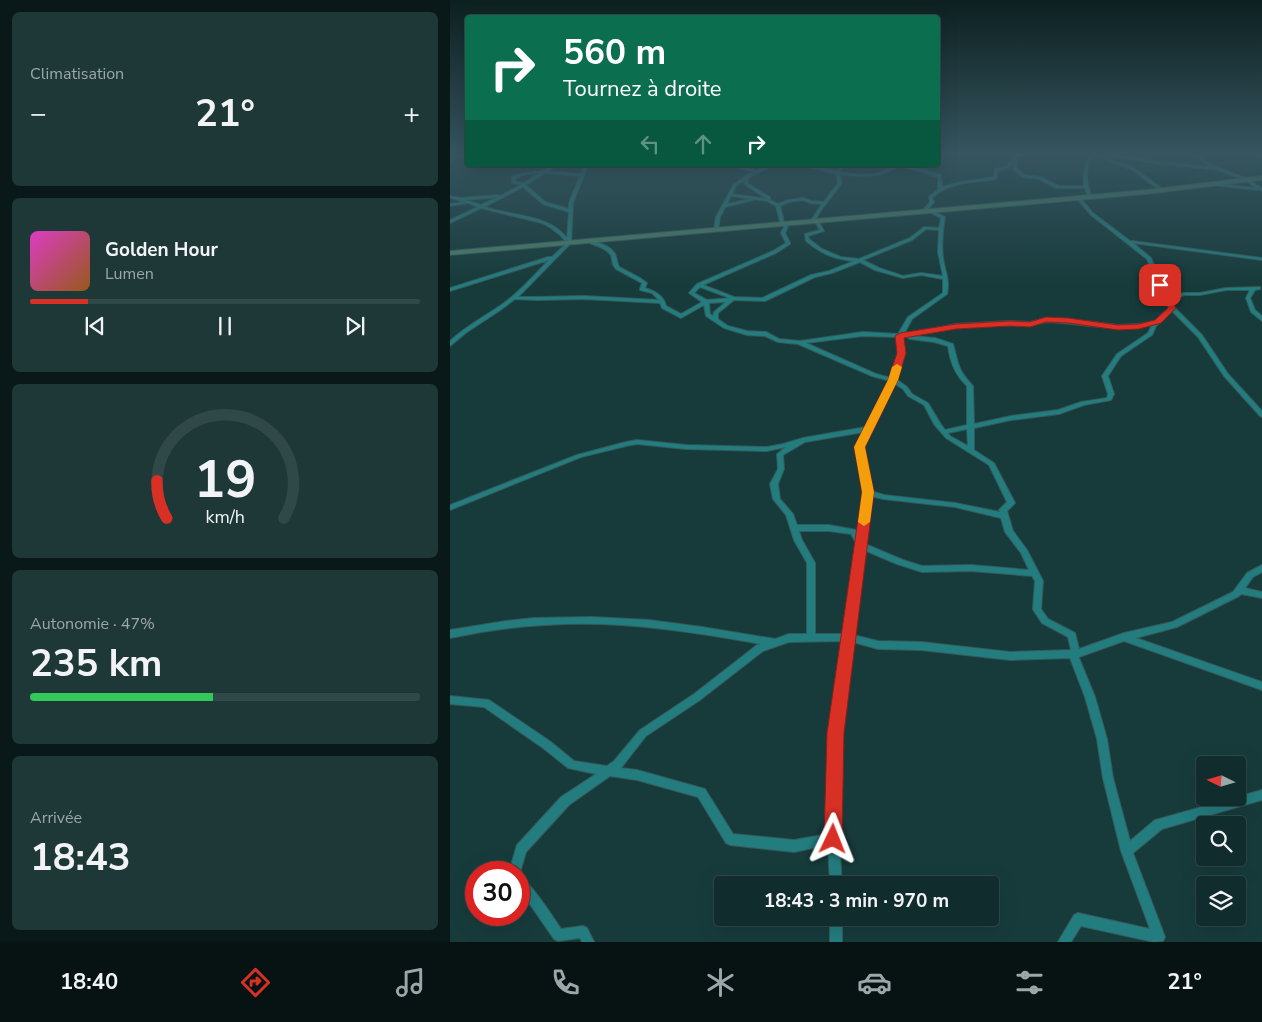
<!DOCTYPE html>
<html lang="fr">
<meta charset="utf-8">
<style>
:root{--surface:#112c2c;--page:#1e3838;--text:#f1f3f6;--muted:#9ca7a9;--line:#304848;--accent:#d93025}
body{margin:0;font-family:"Nunito Sans",sans-serif;background:var(--page);color:var(--text);height:100vh;display:flex;flex-direction:column;font-size:19px;white-space:nowrap}
*{box-sizing:border-box;margin:0}
p{font-size:16px;color:var(--muted)}
.icon{flex:none;width:28px;height:28px;fill:none;stroke:currentColor;stroke-width:2;stroke-linecap:round;stroke-linejoin:round}
.map{position:relative;flex:1;overflow:hidden}
.sheet{display:flex;flex-direction:column;gap:12px;padding:12px;background:#091818;width:450px}
.sheet>*{flex:none}
.hud{position:absolute;left:15px;top:15px;width:475px;height:152px;border-radius:5px;box-shadow:0 5px 20px #0002,0 0 0 1px var(--line);background:#0b6e4f;color:#fff;overflow:hidden}
.needle{width:32px;rotate:275deg}
.controls{position:absolute;left:746px;top:756px;display:grid;gap:10px}
.controls a{display:grid;place-items:center;width:50px;height:50px;border-radius:5px;background:var(--surface);box-shadow:0 5px 20px #0002,0 0 0 1px var(--line);font-size:25px}
.speed{position:absolute;left:15px;top:861px;display:flex;gap:10px;font-size:25px;font-weight:700;text-align:center}
.speed>*{display:grid;place-content:center;width:65px;height:65px;border-radius:50%;background:var(--surface);box-shadow:0 5px 20px #0002,0 0 0 1px var(--line);line-height:1}
.speed .limit{border:8px solid #d22;background:#fff;color:#111}
.pin{position:absolute;display:grid;place-items:center;width:42px;height:42px;color:#fff;margin:-21px;border-radius:10px;box-shadow:0 2px 8px #0006}
.me{position:absolute;width:55px;margin:-28px;rotate:2deg;stroke-linejoin:round;filter:drop-shadow(0 0 4px #0008)}
.turn{display:flex;align-items:center;gap:18px;height:105px;padding:0 15px;font-size:22px}
.turn .icon{width:65px;height:65px;stroke-width:2.5}
.turn b{display:block;font-size:35px;line-height:42px}
.lanes{display:flex;align-items:center;height:48px;padding:0 15px;background:#0003;justify-content:center;gap:25px;direction:ltr}
.lanes .off{opacity:.35}
.big{font-size:38px;font-weight:700;line-height:1.1}
.sheet .tile{flex:1;display:flex;flex-direction:column;justify-content:center;gap:8px;min-width:0;padding:0 18px;border-radius:8px;background:var(--page)}
.sheet .dial{align-items:center;gap:0}
.dial svg{height:130px;overflow:visible;fill:none;stroke:var(--line);stroke-width:7;stroke-linecap:round;text-anchor:middle}
.dial text{fill:var(--text);stroke:none}
.song{display:flex;align-items:center;gap:15px}
.cover{width:60px;height:60px;border-radius:8px;background:linear-gradient(135deg,hsl(310 70% 55%),hsl(30 70% 35%))}
.played{height:5px;border-radius:2px;background:linear-gradient(90deg,var(--accent) 15%,var(--line) 15%)}
.keys{display:flex;justify-content:space-around;direction:ltr}
.heat{display:flex;justify-content:space-between;align-items:center;font-size:28px;direction:ltr}
.charge{height:8px;border-radius:4px;background:linear-gradient(90deg,#34c759 47%,var(--line) 0)}
.trip{position:absolute;left:264px;top:876px;width:285px;height:50px;border-radius:5px;background:var(--surface);box-shadow:0 5px 20px #0002,0 0 0 1px var(--line);font-weight:700;line-height:50px;text-align:center}
.dock{display:flex;height:80px;justify-content:space-around;align-items:center;background:#071212;color:var(--muted)}
.dock .icon{width:35px;height:35px}
.dock .active{color:var(--accent)}
.dock b{font-size:22px;color:var(--text)}
main{display:flex;flex:1;min-height:0}
.map>svg:first-child{display:block}
</style>
<main>
<section class="sheet">
<div class="tile"><p>Climatisation</p>
<div class="heat"><a>−</a><b class="big">21°</b><a>+</a></div>
</div>
<div class="tile">
<div class="song"><i class="cover"></i><div><b>Golden Hour</b><p>Lumen</p></div></div>
<div class="played"></div>
<div class="keys"><svg class="icon" aria-label="previous" viewBox="0 0 24 24"><path d="M18 5L8 12l10 7zM5 5v14"/></svg><svg class="icon" aria-label="pause" viewBox="0 0 24 24"><path d="M8 5v14M16 5v14"/></svg><svg class="icon" aria-label="next" viewBox="0 0 24 24"><path d="M6 5l10 7-10 7zM19 5v14"/></svg></div>
</div>
<div class="tile dial"><svg viewBox="0 0 100 80">
<path d="M14 69A42 42 0 1 1 86 69"/>
<path d="M14 69A42 42 0 0 1 8 46" stroke="#d93025"/>
<text x="50" y="56" font-size="32" font-weight="700">19</text>
<text x="50" y="72" font-size="11">km/h</text>
</svg></div>
<div class="tile"><p>Autonomie · 47%</p><b class="big">235 km</b><div class="charge"></div></div>
<div class="tile"><p>Arrivée</p><b class="big">18:43</b></div>
</section>
<div class="map">
<svg width="812" height="942" viewBox="0 0 812 942">
<rect width="100%" height="100%" fill="#173b3b"/>
<g fill="none" stroke-linecap="round" stroke-linejoin="round">
<g stroke="#355a5b" stroke-width="2">
<g id="street">
<polygon points="12,153 16,153 0,161 0,159"/>
<polygon points="500,153 504,153 488,159 488,157"/>
<path d="M573 153H577L565 157 567 160V169L574 175 591 177 608 186H634C633 174 634 164 642 154L639 153H646V154L684 168 714 190 711 191 682 170 644 155C634 168 636 183 642 197L640 198 638 197 635 188H606L589 179 572 177 563 169V163L558 168 548 171 546 179C523 184 501 180 482 198L484 202 478 209 495 217C493 230 491 244 493 258 495 273 500 278 497 294L462 319 454 334 506 324 560 321 580 322 596 318 618 319 668 325 689 324 705 321 719 308 708 285 697 259 641 215 629 201 623 199V197L631 199 643 213 680 241H682L812 258V260L683 243 701 258 712 285 719 298 733 293H750L776 288 810 287V289L805 290 800 298 805 310 812 316V321L801 312 796 298 800 290H776L750 295H734L721 301 724 307 752 335 778 374 812 411V417L810 416 774 376 748 337 722 311 706 326 702 335 671 356 658 376 664 394 661 400 634 405 609 414 561 420 524 428V450L544 463 565 503 557 511 563 531 577 550 593 581 591 609 598 619 625 633 629 649 674 633 722 622 783 592 797 573 812 565V572L803 577 795 588 812 592V598L791 594 789 596 727 627 686 638 812 682V690L674 641 629 657V658L645 697 657 739 663 778 680 841 705 820 709 819 812 790V800L712 829 683 853 715 937 713 941 704 942 631 926 621 942H608L624 915 628 913 700 929 671 851 653 778 647 739 635 697 620 658 560 660 471 650 428 649 403 642 391 733 389 839 392 885H380L378 845 344 852 280 845 276 843 248 797 187 780 160 776 119 805 76 852 69 876V872H59L67 845 111 797 146 774 118 768 93 748 34 707 0 704V696L39 700 101 742 124 761 157 766 164 761 190 730 244 694 307 645 311 644C265 636 218 628 171 625 113 621 56 626 0 638V630L56 621 84 618 142 617 199 620 252 627 325 639 339 634H357V563L344 540 336 515 323 499 320 484 328 469 327 454 336 447 317 451 236 449 187 444 176 446 131 457 0 510V505L127 455 176 442 187 440 236 445 317 447 333 444 353 438 416 427 440 381 422 376 348 344 328 342 315 336 297 335 274 328 256 316 254 305 231 318 212 308 210 303 134 299 86 300 65 299 49 311 17 332 0 346V341C16 326 36 316 54 303 71 291 84 275 99 260L0 291V288L98 257H102L117 243 110 235 101 228 92 223 31 208 0 223V220L28 207 18 203 0 206V204L15 202 0 198V196L11 198 48 195 50 196 71 185 62 183V177C74 170 86 174 95 170 99 168 100 165 106 165L98 171 131 174 134 165H138L123 203 121 243 68 297H86L134 296 209 300 202 293 190 290V289L192 283 166 269 163 265 161 255 157 251 150 247 137 242V240H138C147 242 160 245 165 254 167 258 167 263 169 267L190 278 197 283 195 288C205 291 214 296 216 306L231 314 252 302 239 293 247 284 323 251 336 243 331 233 334 227 330 222 326 206 317 201 281 196 277 204 301 199 303 200 275 207 270 217 268 230 266 231 264 230 266 217 284 184 297 175 303 172 282 165H287L306 171 320 165H325L299 177 297 183 320 197V200L328 204 338 200 353 198 361 201 374 202 388 183 386 174 352 165H358L386 171 393 165H397L389 172C402 174 415 176 428 173 435 171 442 165 450 165 460 164 480 172 491 175L492 187 510 182 543 177 545 169 556 166 563 160 562 156ZM450 166 488 177V187L490 188 479 197 480 202 474 209 491 218 489 228 474 227 460 238 409 259 391 257 372 249 359 239 358 236 374 231 368 221H367L365 222 370 230 355 234 356 241C372 254 383 259 404 261L379 271 361 275 312 298 284 297 253 285 326 253 340 244V243L335 233 338 227 334 222 330 206 339 202 353 200 360 203 372 204 360 222 363 223 372 209 392 183 389 174C412 178 429 178 450 166ZM90 173 74 183 66 182V178L77 174ZM95 173 130 176 119 203V209L95 202 76 185ZM295 180 294 184 317 199 282 194 287 185ZM73 187 93 204 119 212 117 238C98 214 62 216 34 207ZM48 197 31 205 16 200ZM476 229 489 230 488 252 493 276 471 273 453 276 429 268 413 260 462 240ZM410 262 425 270 453 278 471 275 493 279V293L458 317 448 334 413 332 350 341 329 339 316 332 297 331 278 326 268 319V313L284 300 315 301 365 277 382 273ZM250 287 280 298 257 300 244 293ZM276 302 264 312 263 316 260 314 259 303ZM596 322C631 323 667 333 702 325L698 333 667 354 652 376 658 394 657 398 631 402 608 410 561 416 524 424 523 386C507 369 509 365 503 344L485 338 461 336 506 328 560 325 580 326ZM413 336 447 337 448 353 441 378 426 374 356 343ZM458 336V338L460 339 484 342 498 346C500 362 505 375 517 386V425L495 430 490 423 478 403 462 394 457 387 446 379 454 353 453 337ZM444 383 453 389 458 396 474 405 484 424 496 438 539 465 557 502 549 510 550 512 505 503 434 495 421 491 412 447ZM517 429 518 446 500 436 498 433ZM414 432 406 447 414 492 409 535 406 530 379 525H347L343 514 330 499 328 484 334 469 333 455 355 442ZM421 496 433 499 505 507 551 518 555 532 571 553 579 570 521 565 472 566 453 560 415 544ZM349 531H379L401 534 407 545 395 634H365V563L352 540ZM414 550 447 564 472 572 521 571 582 576 585 581 583 609 584 611 592 623 618 637 621 650 560 652 471 642 428 641 403 635ZM394 641 381 733 378 834 344 840 283 834 255 789 187 770 171 768 196 736 250 700 313 651 339 642Z"/>
<polygon points="647,153 652,153 704,161 761,167 739,153 743,153 760,164 798,179 812,188 812,191 809,189 807,190 762,185 761,184 763,183 806,188 796,181 768,170 704,163"/>
<polygon points="804,153 808,153 812,156 812,158"/>
<path d="M69 877C82 883 102 916 111 929L133 926 137 928 144 942H132L130 938 108 941 104 939 79 903 69 892Z"/>
<rect x="380" y="918" width="12" height="24"/>
</g>
</g>
<g stroke="#355a5b" stroke-width="2">
<polygon id="secondary" points="812,176 812,180 696,194 0,255 0,251 696,190"/>
</g>
<use href="#street" fill="#237d7f" fill-rule="evenodd"/>
<use href="#secondary" fill="#4c7d68" fill-rule="evenodd"/>
</g>
<linearGradient id="sky" x2="0" y2="1"><stop stop-color="#0d2020"/><stop offset="0.54" stop-color="#365560"/><stop offset="1" stop-color="#365560" stop-opacity="0"/></linearGradient>
<rect width="812" height="284" fill="url(#sky)"/>
<polygon fill="#d93025" stroke="#8d1f18" points="707,283 713,283 726,308 711,323 689,329 668,330 618,323 596,322 580,327 560,326 506,329 454,338 456,353 448,380 415,447 424,492 394,733 392,839 390,845 383,848 377,845 374,839 377,733 412,492 404,447 438,380 447,353 445,336 450,333 506,324 560,321 580,322 596,317 618,318 668,325 689,324 705,320 718,308 706,285"/>
<polygon fill="#f59e0b" points="447,364 452,367 448,380 415,447 424,492 420,522 414,526 408,522 412,492 404,447 438,380 442,367"/>
</svg>
<div class="controls">
<a><svg class="needle" viewBox="-14 -14 28 28"><path d="M0-13l5 13h-10z" fill="#e53935"/><path d="M0 13l5-13h-10z" fill="#9ca7a9"/></svg></a>
<a><svg class="icon" aria-label="search" viewBox="0 0 24 24"><circle cx="10" cy="10" r="6"/><path d="M15 15l6 6"/></svg></a>
<a><svg class="icon" aria-label="layers" viewBox="0 0 24 24"><path d="M12 4l9 5-9 5-9-5zM3 14l9 5 9-5"/></svg></a>
</div>
<div class="speed"><div class="limit">30</div></div>
<div class="pin" style="left:710px;top:285px;background:#d93025"><svg class="icon" aria-label="arrive" viewBox="0 0 24 24"><path d="M6 21V4h12l-3 4 3 4H6"/></svg></div>
<svg class="me" style="left:383px;top:839px" viewBox="-20 -20 40 40"><path d="M0-17L14 15 0 8-14 15z" fill="#d93025" stroke="#fff" stroke-width="4"/></svg>
<div class="trip">18:43 · 3 min · 970 m</div>
<div class="hud">
<div class="turn"><svg class="icon" aria-label="right" viewBox="0 0 24 24"><path d="M7 20v-9h11M14 6l5 5-5 5"/></svg><div><b>560 m</b>Tournez à droite</div></div>
<div class="lanes"><svg class="icon off" aria-label="left" viewBox="0 0 24 24"><path d="M17 20v-9H6M10 6l-5 5 5 5"/></svg><svg class="icon off" aria-label="ahead" viewBox="0 0 24 24"><path d="M12 20V5M6 11l6-6 6 6"/></svg><svg class="icon" aria-label="right" viewBox="0 0 24 24"><path d="M7 20v-9h11M14 6l5 5-5 5"/></svg></div>
</div>
</div>
</main>
<nav class="dock">
<b>18:40</b>
<svg class="icon active" aria-label="directions" viewBox="0 0 24 24"><path d="M12 3l9 9-9 9-9-9zM9 14v-3h6M13 9l2 2-2 2"/></svg>
<svg class="icon" aria-label="music" viewBox="0 0 24 24"><path d="M9 18V5l10-2v13"/><circle cx="6" cy="18" r="3"/><circle cx="16" cy="16" r="3"/></svg>
<svg class="icon" aria-label="phone" viewBox="0 0 24 24"><path d="M5 4h4l2 5-3 2q2 4 5 5l2-3 5 2v4C11 20 4 13 5 4z"/></svg>
<svg class="icon" aria-label="climate" viewBox="0 0 24 24"><path d="M12 3v18M4 7l16 10M4 17L20 7"/></svg>
<svg class="icon" aria-label="car" viewBox="0 0 24 24"><path d="M5 17H2v-5l4-1 3-4h7l3 4 3 1v5h-3M9 17h6M6 11h13"/><circle cx="7" cy="17" r="2"/><circle cx="17" cy="17" r="2"/></svg>
<svg class="icon" aria-label="filters" viewBox="0 0 24 24"><path d="M4 7h16M4 17h16"/><circle cx="9" cy="7" r="2"/><circle cx="15" cy="17" r="2"/></svg>
<b>21°</b>
</nav>
